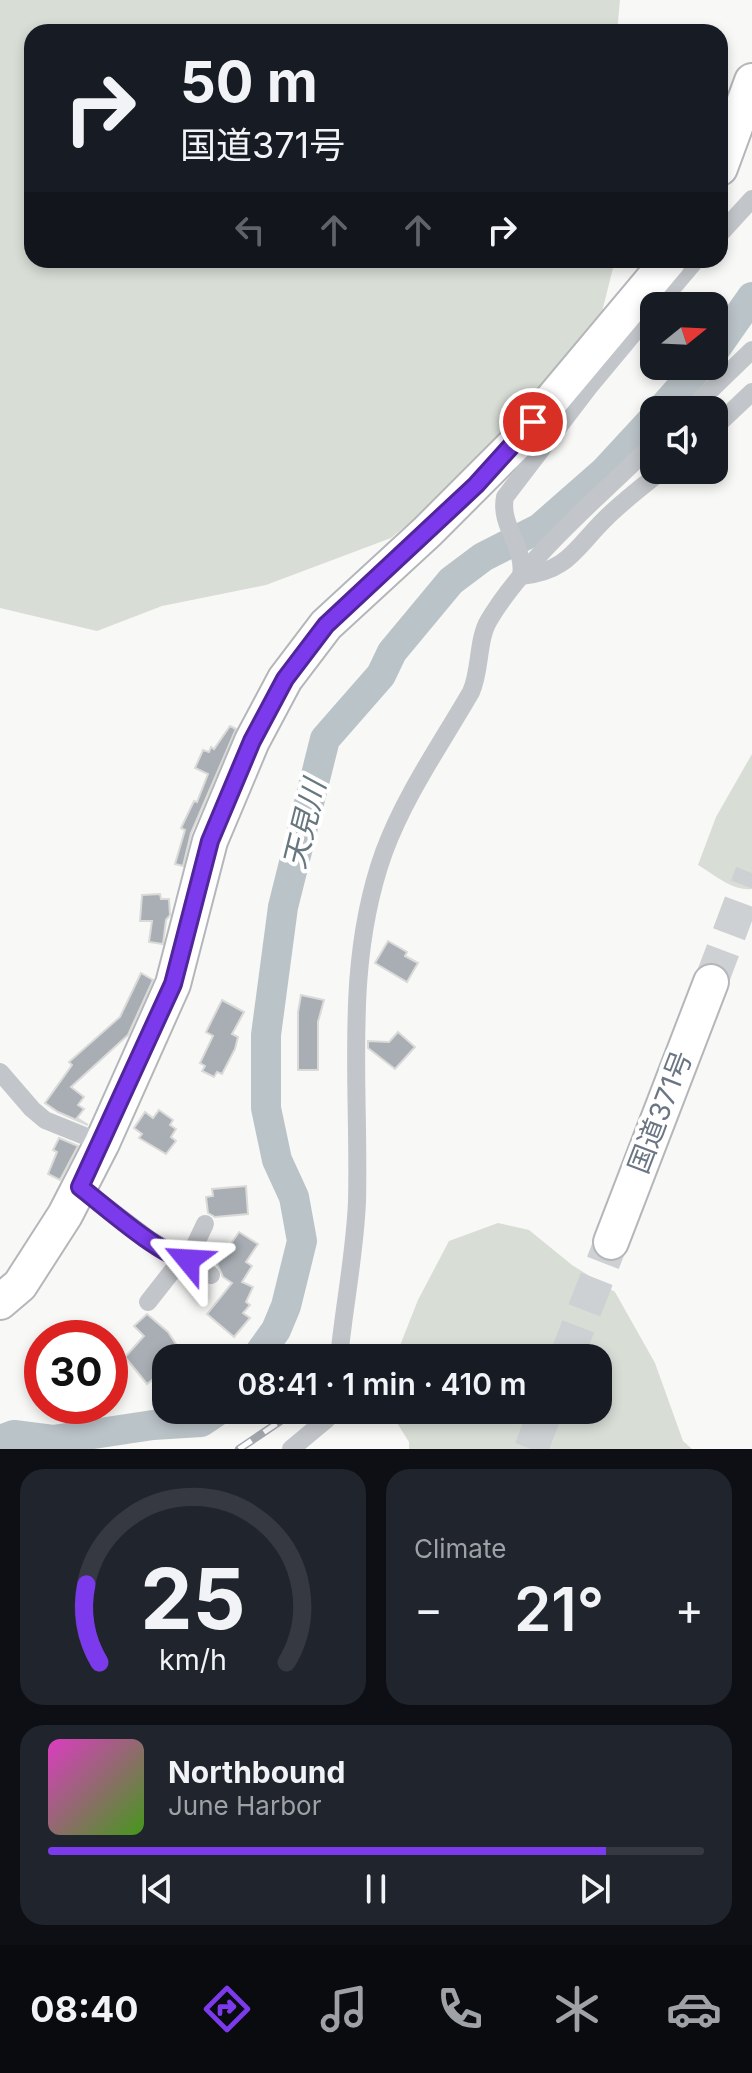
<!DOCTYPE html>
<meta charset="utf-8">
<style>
:root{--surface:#171b24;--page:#20242c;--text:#f1f3f6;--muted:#9ea1a6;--line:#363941;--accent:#7c3aed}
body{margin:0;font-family:Inter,"Noto Sans JP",sans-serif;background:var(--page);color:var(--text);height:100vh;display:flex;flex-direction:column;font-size:30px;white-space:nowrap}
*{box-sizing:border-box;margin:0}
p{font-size:26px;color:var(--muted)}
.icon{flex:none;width:44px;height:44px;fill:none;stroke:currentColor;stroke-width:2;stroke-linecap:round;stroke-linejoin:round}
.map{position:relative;height:1449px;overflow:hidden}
.side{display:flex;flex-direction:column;gap:20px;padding:20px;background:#0d0f14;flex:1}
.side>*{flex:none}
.guide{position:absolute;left:24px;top:24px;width:704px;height:244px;border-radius:24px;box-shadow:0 4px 12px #0003;background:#171b24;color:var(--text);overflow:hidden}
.needle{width:52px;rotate:72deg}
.tools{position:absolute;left:640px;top:292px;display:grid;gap:16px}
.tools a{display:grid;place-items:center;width:88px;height:88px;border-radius:16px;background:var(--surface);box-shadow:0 4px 12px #0003;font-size:40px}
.speed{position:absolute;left:24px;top:1320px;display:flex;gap:16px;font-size:40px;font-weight:700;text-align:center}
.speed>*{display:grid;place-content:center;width:104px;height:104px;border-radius:50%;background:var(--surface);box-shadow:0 4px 12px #0003;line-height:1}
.speed .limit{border:12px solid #d22;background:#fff;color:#111}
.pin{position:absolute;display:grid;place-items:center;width:68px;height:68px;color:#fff;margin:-34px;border:4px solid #fff;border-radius:50%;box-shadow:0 2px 8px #0007}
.me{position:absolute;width:88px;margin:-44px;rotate:297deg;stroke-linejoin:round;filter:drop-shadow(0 0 6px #0008)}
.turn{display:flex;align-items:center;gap:28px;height:168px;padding:0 24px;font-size:36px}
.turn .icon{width:104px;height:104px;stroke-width:2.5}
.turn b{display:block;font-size:56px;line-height:68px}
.lanes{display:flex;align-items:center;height:76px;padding:0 24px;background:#0003;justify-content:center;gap:40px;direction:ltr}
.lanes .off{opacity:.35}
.big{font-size:60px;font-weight:600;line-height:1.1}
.side .widget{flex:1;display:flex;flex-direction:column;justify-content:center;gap:12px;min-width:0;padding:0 28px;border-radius:24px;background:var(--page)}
.side .dial{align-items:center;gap:0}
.dial svg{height:208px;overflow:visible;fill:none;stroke:var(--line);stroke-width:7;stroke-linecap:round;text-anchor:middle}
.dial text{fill:var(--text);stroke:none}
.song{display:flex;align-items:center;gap:24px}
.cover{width:96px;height:96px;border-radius:12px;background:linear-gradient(135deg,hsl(310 70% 55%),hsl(100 70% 35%))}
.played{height:8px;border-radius:4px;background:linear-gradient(90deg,var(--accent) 85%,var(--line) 85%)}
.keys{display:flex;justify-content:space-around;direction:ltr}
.heat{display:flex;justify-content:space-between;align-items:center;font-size:44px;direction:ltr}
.side .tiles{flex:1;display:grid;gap:20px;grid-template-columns:1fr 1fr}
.widget:last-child{grid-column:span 2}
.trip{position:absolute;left:152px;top:1344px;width:460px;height:80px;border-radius:24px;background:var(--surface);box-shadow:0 4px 12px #0003;font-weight:600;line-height:80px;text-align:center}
.dock{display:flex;height:128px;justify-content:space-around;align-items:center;background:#090b0e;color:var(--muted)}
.dock .icon{width:56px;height:56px}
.dock .on{color:var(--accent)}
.dock b{font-size:36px;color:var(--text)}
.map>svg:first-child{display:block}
</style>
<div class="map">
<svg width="752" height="1449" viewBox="0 0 752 1449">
<rect width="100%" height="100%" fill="#f8f8f6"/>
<g fill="#d8ddd6">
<polygon points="0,0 620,0 617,32 32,32 32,260 615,260 599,324 470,472 391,538 266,585 162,606 97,631 0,608"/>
<path d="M752 754V889C732 891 715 875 698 865L716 817Z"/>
<polygon points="498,1223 529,1230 572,1265 615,1292 655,1363 683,1441 692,1449 409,1449 409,1442 389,1410 598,1410 598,1358 395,1358 418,1300 449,1241"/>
</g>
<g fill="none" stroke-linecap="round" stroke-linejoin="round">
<g stroke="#bac3c8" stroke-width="30">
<polyline points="714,351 752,297"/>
<polyline points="661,410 700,366"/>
<polyline points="256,1358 276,1330 286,1306 302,1241 294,1197 277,1160 266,1108 266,1035 283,907 325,739 381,675 392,652 451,581 483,557 540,528 605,471 654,418"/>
<polyline points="0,1440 14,1435 53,1440 153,1425 201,1422 219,1410"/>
</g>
</g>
<g fill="#a8aeb4" stroke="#dadad8" stroke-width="2">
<polygon points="230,726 236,729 191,833 183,866 175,864 185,830 181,828 194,801 197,802 208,774 195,768 203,750 209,752 211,747 214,749"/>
<polygon points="160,894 161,899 169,899 170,915 166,920 163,944 149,942 152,921 140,921 142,895"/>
<polygon points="388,941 407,952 405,956 418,963 407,982 375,963"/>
<polygon points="141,973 153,980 128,1035 71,1087 84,1097 78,1105 84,1109 77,1118 88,1125 58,1112 45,1103 72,1065 69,1062 120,1017"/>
<polygon points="301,995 324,1000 318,1022 318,1070 298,1070 298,1012"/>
<polygon points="222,1000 244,1012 232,1034 238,1037 235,1049 222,1074 217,1072 214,1077 202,1071 205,1066 200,1063 213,1036 206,1032"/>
<polygon points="398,1032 415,1047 395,1069 368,1048 368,1041 389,1042"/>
<polygon points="159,1110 173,1120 170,1125 176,1129 171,1137 176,1141 166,1154 139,1138 142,1134 134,1128 145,1112 153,1118"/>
<polygon points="59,1138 78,1146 60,1180 48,1174 57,1152 53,1150"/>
<polygon points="246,1186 248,1214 215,1217 208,1213 206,1197 213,1196 212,1189"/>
<polygon points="239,1232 258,1244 246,1262 252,1266 242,1282 253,1287 246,1302 250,1305 243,1313 250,1318 234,1337 207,1314 232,1283 223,1277 217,1264"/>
<polygon points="147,1314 168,1332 185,1358 166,1358 166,1389 156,1377 147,1384 125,1357 144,1336 134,1326"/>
</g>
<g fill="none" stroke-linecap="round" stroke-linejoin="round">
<g stroke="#ced1d4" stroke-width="34" stroke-dasharray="34 17" stroke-linecap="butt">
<polyline points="711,982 752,873"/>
<polyline points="566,1358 611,1242"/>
<polyline points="531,1449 546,1410"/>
</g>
<g stroke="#b4b6ba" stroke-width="38">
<g id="highway">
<polyline points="720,168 752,81"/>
<polyline points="611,1242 711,982"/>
<polyline points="0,1302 20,1285 65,1215 102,1143 173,984 210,841 252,741 285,679 326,625 427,532 514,445 669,260"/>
</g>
</g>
<g stroke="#c2c5c9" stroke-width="18">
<polyline points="720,234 752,199"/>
<polyline points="657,306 696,260"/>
<polyline points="690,410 752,350"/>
<polyline points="714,428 752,392"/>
<path d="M521 576C526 547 499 526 505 497L589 387 654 309"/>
<path d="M521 576C568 572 576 547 606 518 623 501 644 485 663 470"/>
<polyline points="0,1072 32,1109 45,1120 102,1143"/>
<polyline points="80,1187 149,1239 211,1275"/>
<polyline points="188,1260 205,1224"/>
<polyline points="148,1302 181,1260"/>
<path d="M339 1358C344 1306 355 1253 357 1201 360 1083 343 966 384 852 405 795 441 744 471 692 481 670 477 640 489 620 525 559 602 494 654 443"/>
<polyline points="291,1449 327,1419 330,1410"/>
</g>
<use href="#highway" stroke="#fff" stroke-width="34"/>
<g stroke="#a4a8ae" stroke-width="8">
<polyline id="rail" points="239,1449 297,1410"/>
</g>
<use href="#rail" stroke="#fff" stroke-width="5" stroke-dasharray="15" stroke-linecap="butt"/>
</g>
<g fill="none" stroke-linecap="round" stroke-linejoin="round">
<g stroke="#51269a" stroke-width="20">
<path id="route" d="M188 1260C163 1258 102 1204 80 1187L173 984 210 841 252 741 285 679 326 625 476 485 533 422"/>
</g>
<use href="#route" stroke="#7c3aed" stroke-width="14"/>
</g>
<g text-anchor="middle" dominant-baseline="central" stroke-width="8" stroke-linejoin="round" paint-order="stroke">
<g font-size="28" fill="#6b7684" stroke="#fff">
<text transform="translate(660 1112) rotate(-69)">国道371号</text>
</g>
<g font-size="30" font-style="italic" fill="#67777f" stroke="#fff">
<text transform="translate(304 824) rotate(-76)">天見川</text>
</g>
</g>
</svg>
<div class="tools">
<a><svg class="needle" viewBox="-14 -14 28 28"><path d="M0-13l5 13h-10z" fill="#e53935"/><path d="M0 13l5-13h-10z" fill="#9ea1a6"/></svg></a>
<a><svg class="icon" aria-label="sound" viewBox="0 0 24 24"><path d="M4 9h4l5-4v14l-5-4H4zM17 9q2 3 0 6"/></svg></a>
</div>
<div class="speed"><div class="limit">30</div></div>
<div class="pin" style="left:533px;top:422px;background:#d93025"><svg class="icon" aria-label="arrive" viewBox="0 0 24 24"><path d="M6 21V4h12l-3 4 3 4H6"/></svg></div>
<svg class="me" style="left:188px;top:1260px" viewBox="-20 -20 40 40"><path d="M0-17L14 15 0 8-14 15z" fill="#7c3aed" stroke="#fff" stroke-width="4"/></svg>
<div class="trip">08:41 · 1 min · 410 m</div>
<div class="guide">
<div class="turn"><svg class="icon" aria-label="right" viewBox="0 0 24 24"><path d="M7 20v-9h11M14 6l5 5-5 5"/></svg><div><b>50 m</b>国道371号</div></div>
<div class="lanes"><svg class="icon off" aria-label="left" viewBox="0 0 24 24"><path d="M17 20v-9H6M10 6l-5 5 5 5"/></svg><svg class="icon off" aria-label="ahead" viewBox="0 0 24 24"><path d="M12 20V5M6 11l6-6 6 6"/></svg><svg class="icon off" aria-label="ahead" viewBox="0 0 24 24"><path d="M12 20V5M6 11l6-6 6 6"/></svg><svg class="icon" aria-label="right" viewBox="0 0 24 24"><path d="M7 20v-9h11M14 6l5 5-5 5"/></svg></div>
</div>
</div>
<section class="side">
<div class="tiles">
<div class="widget dial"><svg viewBox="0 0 100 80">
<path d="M14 69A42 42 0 1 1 86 69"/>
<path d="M14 69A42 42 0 0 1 9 39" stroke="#7c3aed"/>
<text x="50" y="56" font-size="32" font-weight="700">25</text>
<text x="50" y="72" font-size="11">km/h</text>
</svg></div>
<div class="widget"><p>Climate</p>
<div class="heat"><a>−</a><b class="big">21°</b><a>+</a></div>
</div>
<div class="widget">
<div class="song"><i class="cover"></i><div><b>Northbound</b><p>June Harbor</p></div></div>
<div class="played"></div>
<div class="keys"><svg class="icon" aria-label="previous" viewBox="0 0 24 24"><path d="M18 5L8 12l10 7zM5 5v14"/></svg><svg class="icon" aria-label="pause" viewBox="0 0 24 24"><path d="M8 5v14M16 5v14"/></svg><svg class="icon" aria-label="next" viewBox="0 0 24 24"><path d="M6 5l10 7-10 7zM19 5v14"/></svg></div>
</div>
</div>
</section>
<nav class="dock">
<b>08:40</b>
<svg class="icon on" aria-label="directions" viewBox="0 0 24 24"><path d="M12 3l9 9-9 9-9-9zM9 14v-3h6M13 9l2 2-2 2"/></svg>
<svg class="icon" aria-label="music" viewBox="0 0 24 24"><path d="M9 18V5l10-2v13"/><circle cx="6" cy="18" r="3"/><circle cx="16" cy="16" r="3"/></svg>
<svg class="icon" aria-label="phone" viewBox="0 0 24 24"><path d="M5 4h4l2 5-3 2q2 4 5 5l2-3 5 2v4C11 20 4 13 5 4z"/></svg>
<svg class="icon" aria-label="climate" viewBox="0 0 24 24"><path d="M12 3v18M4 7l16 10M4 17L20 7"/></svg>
<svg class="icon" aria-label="car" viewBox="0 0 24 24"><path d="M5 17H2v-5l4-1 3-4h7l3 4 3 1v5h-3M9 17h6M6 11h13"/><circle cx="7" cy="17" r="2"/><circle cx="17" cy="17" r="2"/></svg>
</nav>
